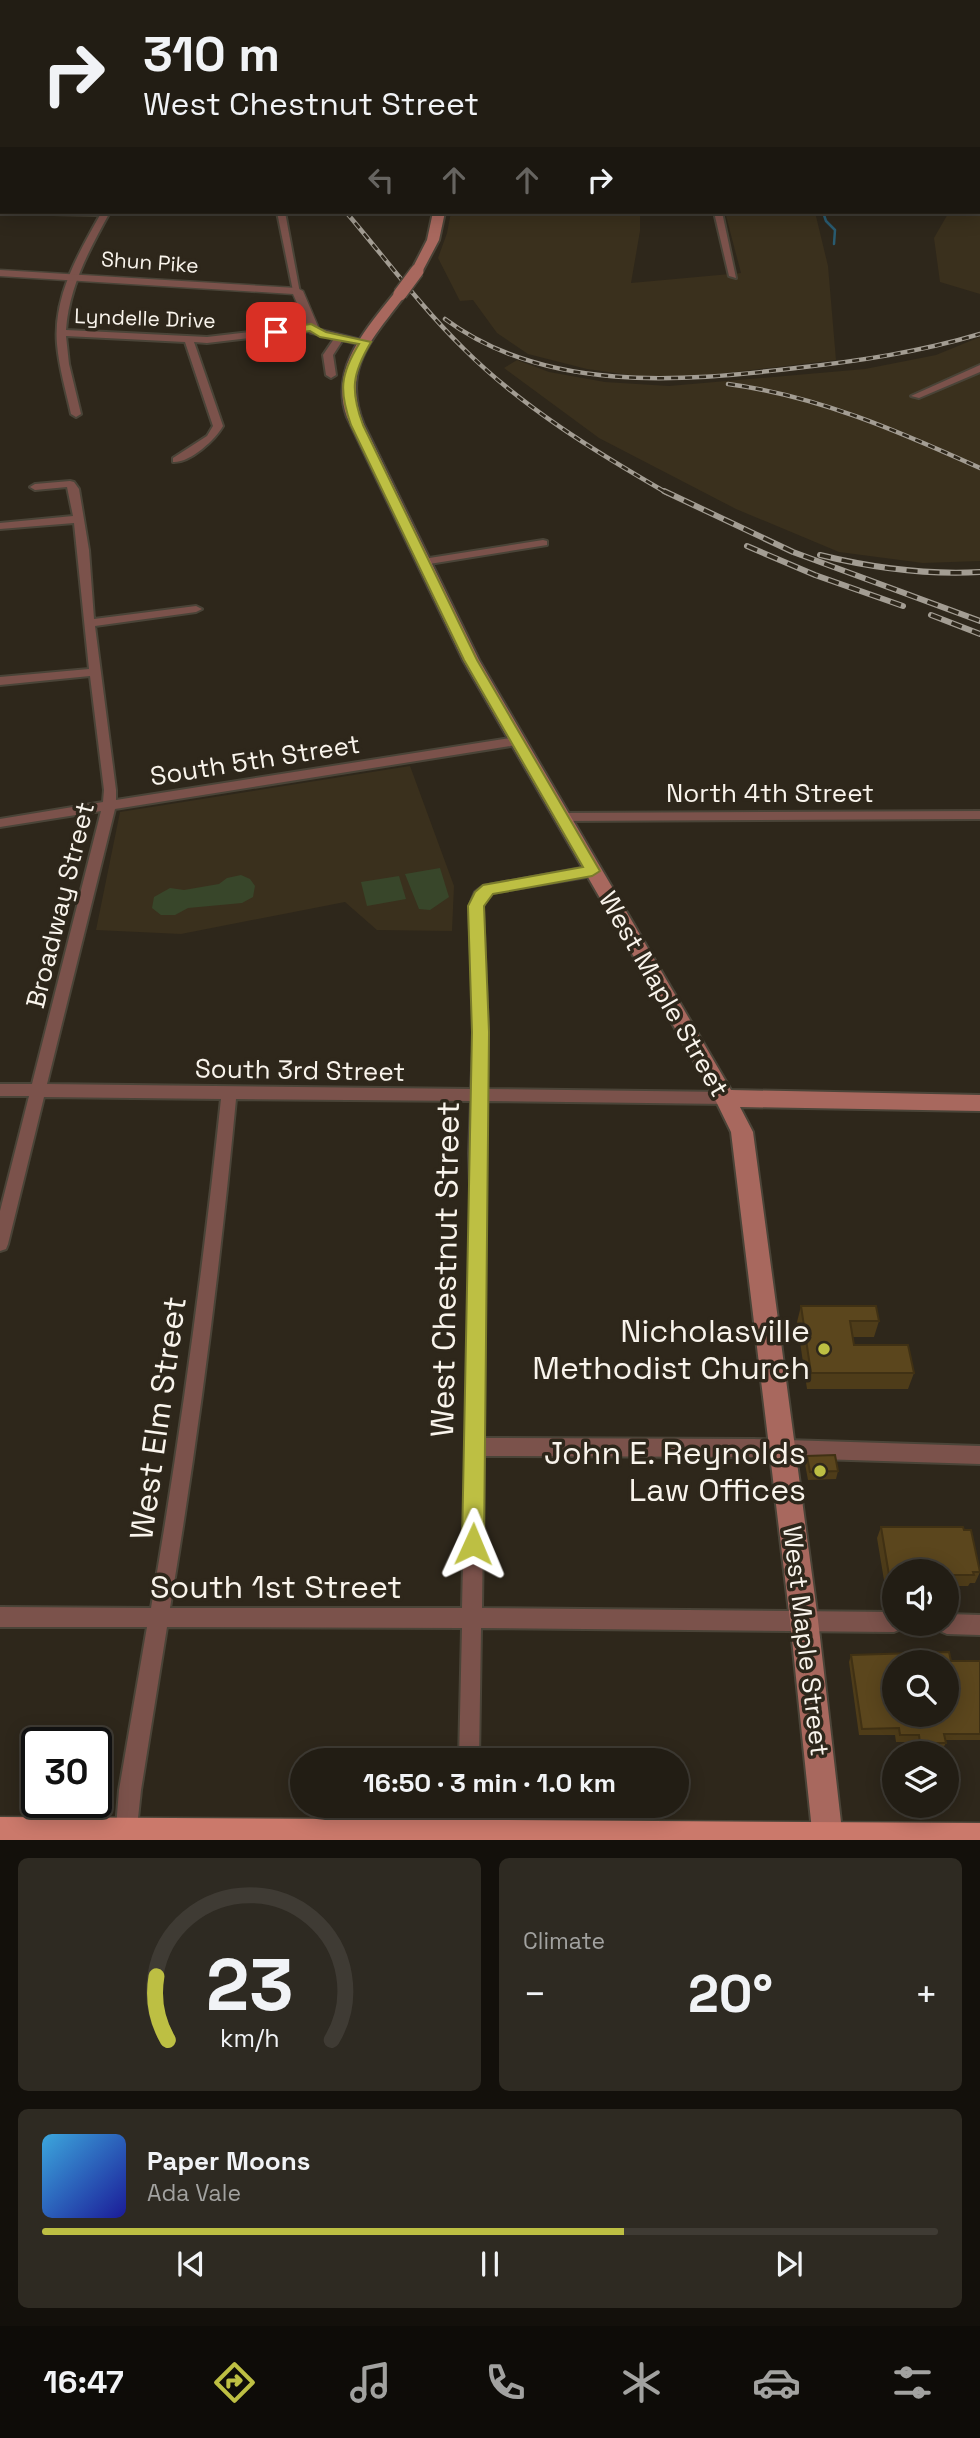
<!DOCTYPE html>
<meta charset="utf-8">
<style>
:root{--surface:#221d14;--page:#2e2a22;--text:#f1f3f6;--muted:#a2a2a0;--line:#3f3b34;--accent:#bdbf43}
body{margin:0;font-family:"Space Grotesk",sans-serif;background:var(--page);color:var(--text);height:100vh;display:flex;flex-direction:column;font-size:26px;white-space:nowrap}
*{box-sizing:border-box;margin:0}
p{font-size:23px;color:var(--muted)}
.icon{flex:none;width:38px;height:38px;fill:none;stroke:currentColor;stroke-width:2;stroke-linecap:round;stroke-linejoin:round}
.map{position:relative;height:1840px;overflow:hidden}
.side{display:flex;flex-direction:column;gap:18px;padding:18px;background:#13100b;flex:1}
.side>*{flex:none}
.banner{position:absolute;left:0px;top:0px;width:980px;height:214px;box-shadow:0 4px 18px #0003,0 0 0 2px var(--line);background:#221d14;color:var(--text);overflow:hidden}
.controls{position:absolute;left:882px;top:1559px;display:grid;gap:14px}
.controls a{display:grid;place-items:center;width:77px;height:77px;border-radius:50%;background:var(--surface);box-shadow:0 4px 18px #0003,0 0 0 2px var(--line);font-size:35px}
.speed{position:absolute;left:21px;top:1727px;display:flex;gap:14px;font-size:35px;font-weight:700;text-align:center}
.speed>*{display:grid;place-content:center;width:91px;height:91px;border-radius:50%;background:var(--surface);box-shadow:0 4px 18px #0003,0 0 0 2px var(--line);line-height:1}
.speed .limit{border:4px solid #111;border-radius:10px;background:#fff;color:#111}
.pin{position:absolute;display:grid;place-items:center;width:60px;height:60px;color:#fff;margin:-30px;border-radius:14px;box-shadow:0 4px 10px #0006}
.me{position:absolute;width:77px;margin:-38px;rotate:1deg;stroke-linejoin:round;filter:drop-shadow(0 0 5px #0008)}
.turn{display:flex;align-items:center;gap:24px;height:147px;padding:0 28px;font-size:32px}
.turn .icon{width:91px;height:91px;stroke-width:2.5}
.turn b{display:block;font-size:49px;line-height:60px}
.lanes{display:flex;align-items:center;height:66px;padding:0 28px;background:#0003;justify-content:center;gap:35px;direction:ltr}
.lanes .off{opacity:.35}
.big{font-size:52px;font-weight:600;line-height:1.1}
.side .widget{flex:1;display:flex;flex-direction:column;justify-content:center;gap:10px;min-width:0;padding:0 24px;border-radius:10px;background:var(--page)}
.side .dial{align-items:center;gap:0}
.dial svg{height:182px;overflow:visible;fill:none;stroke:var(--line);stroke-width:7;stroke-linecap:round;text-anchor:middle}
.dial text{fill:var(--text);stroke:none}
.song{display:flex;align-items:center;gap:21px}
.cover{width:84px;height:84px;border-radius:10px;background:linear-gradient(135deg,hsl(200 70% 55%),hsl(240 70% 35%))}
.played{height:7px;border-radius:4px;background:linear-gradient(90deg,var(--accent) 65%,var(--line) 65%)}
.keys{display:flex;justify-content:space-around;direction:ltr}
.heat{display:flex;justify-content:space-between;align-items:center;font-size:38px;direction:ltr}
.side .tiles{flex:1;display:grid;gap:18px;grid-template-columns:1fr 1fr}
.widget:last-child{grid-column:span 2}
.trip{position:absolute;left:290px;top:1748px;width:399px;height:70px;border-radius:35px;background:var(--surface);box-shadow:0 4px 18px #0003,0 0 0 2px var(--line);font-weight:600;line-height:70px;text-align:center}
.tabs{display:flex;height:112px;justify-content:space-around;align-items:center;background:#0e0c08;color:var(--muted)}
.tabs .icon{width:49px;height:49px}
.tabs .current{color:var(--accent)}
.tabs b{font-size:32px;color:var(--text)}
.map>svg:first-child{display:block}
</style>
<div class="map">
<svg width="980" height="1840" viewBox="0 0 980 1840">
<rect width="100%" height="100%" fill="#2e271b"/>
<g fill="#3a301d">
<polygon points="980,196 980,294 940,282 934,238 949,212 978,212"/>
<polygon points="451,212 640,212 640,231 631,283 741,273 725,212 815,212 828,266 836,360 693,377 636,376 587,369 528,354 497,333 473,300 460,301 438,258 447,233"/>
<polygon points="980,337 980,561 923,563 839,552 736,509 599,438 504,368 517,360 549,372 605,382 669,386 865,369 936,355"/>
<polygon points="410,766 454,886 452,931 377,930 345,902 181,934 96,930 120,812"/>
</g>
<g fill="#38462a">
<polygon points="440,868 449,897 430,910 419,909 405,874"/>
<polygon points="241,875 250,879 255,886 253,897 242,903 188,908 175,915 161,915 152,908 154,897 170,888 184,890 219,884 227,878"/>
<polygon points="399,876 406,899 367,906 361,882"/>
</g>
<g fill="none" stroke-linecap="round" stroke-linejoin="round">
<polyline stroke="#295b70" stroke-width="2.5" points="823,212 826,221 835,230 834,244"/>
<g stroke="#4a4438" stroke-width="4">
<g id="minor">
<polygon points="137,0 148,2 139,2"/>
<polygon points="250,0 256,0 249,2"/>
<polygon points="366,0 389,2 368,2"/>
<polygon points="538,0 545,0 546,2 539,2"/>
<rect x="978" y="35" width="2" height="4"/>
<rect x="0" y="58" width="2" height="4"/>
<rect x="0" y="123" width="2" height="5"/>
<path d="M48 212H110C89 250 69 287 66 330L207 337 311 325 316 328 311 331 207 343 194 342 223 426C215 440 190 463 173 462V458L207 436 213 426 185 342 66 336 69 364 81 414 76 417 71 414C66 391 59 368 57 344 53 297 78 254 100 215L52 214Z"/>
<polygon points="277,212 285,212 300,293 293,291"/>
<polygon points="714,212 722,212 736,278 729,276"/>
<polygon points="339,335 344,338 333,355 336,375 331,378 326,375 323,355 336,336"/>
<polygon points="980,365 980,372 919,398 911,396"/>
<path d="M70 481 74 482 79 489 89 550 94 619 196 606 202 609 196 612 95 626 116 790V800L517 737 523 741 517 745 115 809 47 1084 471 1089 474 1032 469 907 475 892 483 886 592 866 597 868 599 871 597 874 592 876 492 893 486 898 483 907 488 1032 487 1089 726 1092 731 1094 734 1098 731 1102 726 1104 486 1101 484 1438 753 1439 980 1446V1464L753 1457 484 1456 482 1608 894 1612V1624H903L901 1629 894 1632 481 1628 479 1760H459L462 1628 167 1627 141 1790 136 1837 135 1840H115L119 1790 147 1627H0V1607L151 1608C180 1439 203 1269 221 1099L44 1097 8 1244 6 1249 0 1251V1211L29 1096H0V1084H32L101 811 0 827V819L103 802 104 790 90 676 0 685V677L89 669 74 523 0 529V523L73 516 67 487 35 490 30 487 35 484ZM236 1099 471 1101 469 1153 471 1218 462 1608H170C198 1439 220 1269 236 1099Z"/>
<polygon points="543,540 547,541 547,545 423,565 417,562 423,559"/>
<polygon points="980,811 980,819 561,821 554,817 561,813"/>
<polygon points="947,1614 980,1615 980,1635 947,1634 940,1631 937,1624 947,1624"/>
<polygon points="457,1806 479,1806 476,1840 458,1840"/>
</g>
</g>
<g stroke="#4a4438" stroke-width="3">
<polygon id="tertiary" points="0,270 297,288 303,291 319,329 371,342 365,346 310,333 293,294 0,276"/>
</g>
<g stroke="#4a4438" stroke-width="4">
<g id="secondary">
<polygon points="319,0 329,0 329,2 320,2"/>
<polygon points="433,212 445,212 439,240 421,274 413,274 411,271 427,240"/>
<path d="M400 290 406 294C374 338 340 367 364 425L479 660 731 1090 980 1095V1111L740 1107 753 1132 818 1620 843 1840H813L790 1620 731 1132 711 1091 463 660 347 417C329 368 367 328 396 291Z"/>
</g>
</g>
<g stroke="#4a4438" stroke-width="3">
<polygon id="primary" points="0,1817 980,1823 980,1840 0,1840"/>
</g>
<use href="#minor" fill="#7b524b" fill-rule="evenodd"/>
<use href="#tertiary" fill="#7b524b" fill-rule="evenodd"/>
<use href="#secondary" fill="#a8685e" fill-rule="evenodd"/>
<use href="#primary" fill="#cb796b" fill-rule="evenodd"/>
<g stroke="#a39d93" stroke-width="4.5">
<g id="rail-far1">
<polyline points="43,0 47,2"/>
<path d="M346 212C385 258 421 307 464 349 522 407 596 452 667 493"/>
<path d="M445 319C545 393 680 382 796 368 859 361 920 352 980 334"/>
<path d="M728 384C818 396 898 431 980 468"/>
</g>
</g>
<g stroke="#a39d93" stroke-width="6">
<g id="rail">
<polyline points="664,491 793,552 980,621"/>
<polyline points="747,546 815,575 903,606"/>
<path d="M820 555C873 568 925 575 980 572"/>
<polyline points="931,615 980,634"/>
</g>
</g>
<use href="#rail-far1" stroke="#2e271b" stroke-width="2.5" stroke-dasharray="7" stroke-linecap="butt"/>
<use href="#rail" stroke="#2e271b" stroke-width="3.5" stroke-dasharray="11" stroke-linecap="butt"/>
<g stroke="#4a4438" stroke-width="16" stroke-linecap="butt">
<polyline id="secondary-bridge" points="400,294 417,271"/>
</g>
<use href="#secondary-bridge" stroke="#a8685e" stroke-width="13"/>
</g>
<g fill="#4e3c19">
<polygon points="801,1306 879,1321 874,1337 852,1337 854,1345 914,1373 908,1389 807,1389 797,1322"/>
<polygon points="807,1456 838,1471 836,1479 808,1480 805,1464"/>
<polygon points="881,1527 980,1572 975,1583 970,1583 968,1586 947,1586 947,1572 894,1572 894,1586 885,1586 877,1538"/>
<polygon points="851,1655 951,1661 980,1661 980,1740 945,1740 946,1743 942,1750 917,1750 915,1742 896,1742 895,1735 859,1735 849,1662"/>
</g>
<g fill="#5b461d" stroke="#403114" stroke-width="2" fill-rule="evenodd">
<polygon points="801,1306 876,1306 879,1321 850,1321 854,1345 908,1345 914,1373 811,1373"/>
<polygon points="835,1455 838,1471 810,1472 807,1456"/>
<polygon points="881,1527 963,1527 964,1530 971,1530 980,1572 973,1572 974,1575 947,1575 947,1572 894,1572 894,1575 889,1575"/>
<path d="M949 1652 951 1661H980V1734H944L946 1743H920L919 1735H900L899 1728 862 1729 851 1655ZM894 1662H947V1715H894Z"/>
</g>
<path fill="#bdbf43" stroke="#7b7c2c" stroke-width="2" d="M311 324 326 332 371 342C352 374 350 390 363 425L477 660 600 871 592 876 493 894 484 906 489 1032 484 1544 481 1552 473 1555 465 1552 462 1544 472 1032 468 906 475 892 483 885 583 867 464 660 351 425C339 391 340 375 359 344L320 337 310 331 276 335 270 332 276 329Z"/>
<g fill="#bdbf43" stroke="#2e271b" stroke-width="2.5">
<circle cx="824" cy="1349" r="7"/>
<circle cx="820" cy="1471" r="7"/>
</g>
<g text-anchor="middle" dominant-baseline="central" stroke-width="7" stroke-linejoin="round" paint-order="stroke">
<g font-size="21" fill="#f9f4ec" stroke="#2e271b">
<text transform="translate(150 262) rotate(4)">Shun Pike</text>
<text transform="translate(145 318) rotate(2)">Lyndelle Drive</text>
</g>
<g font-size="26" fill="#f9f4ec" stroke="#2e271b">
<text transform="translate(255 760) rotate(-9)">South 5th Street</text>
<text x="770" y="793">North 4th Street</text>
<text transform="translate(60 905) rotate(-76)">Broadway Street</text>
<text transform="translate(664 994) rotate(60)">West Maple Street</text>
<text transform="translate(300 1070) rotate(1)">South 3rd Street</text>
<text transform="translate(806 1641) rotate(83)">West Maple Street</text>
</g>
<g font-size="32" fill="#f9f4ec" stroke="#2e271b">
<text transform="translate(445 1269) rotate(-89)">West Chestnut Street</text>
<text transform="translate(158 1418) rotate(-82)">West Elm Street</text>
<text x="276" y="1587">South 1st Street</text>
</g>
<g font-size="32" fill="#f9f4ec" stroke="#2e271b" text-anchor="end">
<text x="810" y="1331">Nicholasville<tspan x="810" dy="37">Methodist Church</tspan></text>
<text x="806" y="1453">John E. Reynolds<tspan x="806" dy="37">Law Offices</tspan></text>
</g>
</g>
</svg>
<div class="controls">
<a><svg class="icon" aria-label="sound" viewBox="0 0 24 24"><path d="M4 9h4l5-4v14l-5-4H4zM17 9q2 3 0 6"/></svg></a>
<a><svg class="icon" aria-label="search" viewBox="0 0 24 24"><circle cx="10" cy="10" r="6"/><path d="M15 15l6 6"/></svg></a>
<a><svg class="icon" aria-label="layers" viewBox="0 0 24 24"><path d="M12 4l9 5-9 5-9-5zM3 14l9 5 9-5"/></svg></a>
</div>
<div class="speed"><div class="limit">30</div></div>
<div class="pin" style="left:276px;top:332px;background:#d93025"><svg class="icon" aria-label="arrive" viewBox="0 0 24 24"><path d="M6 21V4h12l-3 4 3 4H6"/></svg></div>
<svg class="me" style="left:473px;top:1544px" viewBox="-20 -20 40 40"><path d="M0-17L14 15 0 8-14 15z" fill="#bdbf43" stroke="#fff" stroke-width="4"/></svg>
<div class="trip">16:50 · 3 min · 1.0 km</div>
<div class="banner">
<div class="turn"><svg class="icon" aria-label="right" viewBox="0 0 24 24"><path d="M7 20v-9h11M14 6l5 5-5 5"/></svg><div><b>310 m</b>West Chestnut Street</div></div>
<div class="lanes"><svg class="icon off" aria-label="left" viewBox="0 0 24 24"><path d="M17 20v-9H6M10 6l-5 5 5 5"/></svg><svg class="icon off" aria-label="ahead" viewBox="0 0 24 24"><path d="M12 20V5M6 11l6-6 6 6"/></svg><svg class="icon off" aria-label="ahead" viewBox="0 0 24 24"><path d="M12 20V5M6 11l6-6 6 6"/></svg><svg class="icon" aria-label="right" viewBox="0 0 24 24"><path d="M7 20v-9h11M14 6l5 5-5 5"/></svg></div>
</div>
</div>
<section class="side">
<div class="tiles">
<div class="widget dial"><svg viewBox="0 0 100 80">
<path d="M14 69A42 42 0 1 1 86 69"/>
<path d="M14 69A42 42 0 0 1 9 41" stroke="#bdbf43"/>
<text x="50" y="56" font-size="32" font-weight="700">23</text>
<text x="50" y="72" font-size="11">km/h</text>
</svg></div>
<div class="widget"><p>Climate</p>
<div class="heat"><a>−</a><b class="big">20°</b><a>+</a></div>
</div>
<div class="widget">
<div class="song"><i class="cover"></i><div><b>Paper Moons</b><p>Ada Vale</p></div></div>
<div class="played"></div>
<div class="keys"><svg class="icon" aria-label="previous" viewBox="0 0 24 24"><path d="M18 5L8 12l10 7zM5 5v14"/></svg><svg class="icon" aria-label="pause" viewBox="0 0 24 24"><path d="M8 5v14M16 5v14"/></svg><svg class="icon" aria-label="next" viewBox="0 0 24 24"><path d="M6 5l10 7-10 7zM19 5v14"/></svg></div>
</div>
</div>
</section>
<nav class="tabs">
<b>16:47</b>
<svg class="icon current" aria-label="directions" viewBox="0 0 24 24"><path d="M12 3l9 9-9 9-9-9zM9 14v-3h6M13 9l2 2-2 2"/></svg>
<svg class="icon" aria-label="music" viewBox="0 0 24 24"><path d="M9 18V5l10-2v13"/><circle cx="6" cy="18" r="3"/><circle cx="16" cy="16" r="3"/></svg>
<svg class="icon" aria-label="phone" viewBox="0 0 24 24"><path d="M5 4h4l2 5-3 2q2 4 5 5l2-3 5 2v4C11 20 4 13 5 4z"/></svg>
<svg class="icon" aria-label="climate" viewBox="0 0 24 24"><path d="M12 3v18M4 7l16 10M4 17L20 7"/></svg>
<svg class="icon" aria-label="car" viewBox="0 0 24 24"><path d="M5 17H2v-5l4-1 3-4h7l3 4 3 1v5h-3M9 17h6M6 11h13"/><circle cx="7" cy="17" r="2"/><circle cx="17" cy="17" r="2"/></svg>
<svg class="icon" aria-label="filters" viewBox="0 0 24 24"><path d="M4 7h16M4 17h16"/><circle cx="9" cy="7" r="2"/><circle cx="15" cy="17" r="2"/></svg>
</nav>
